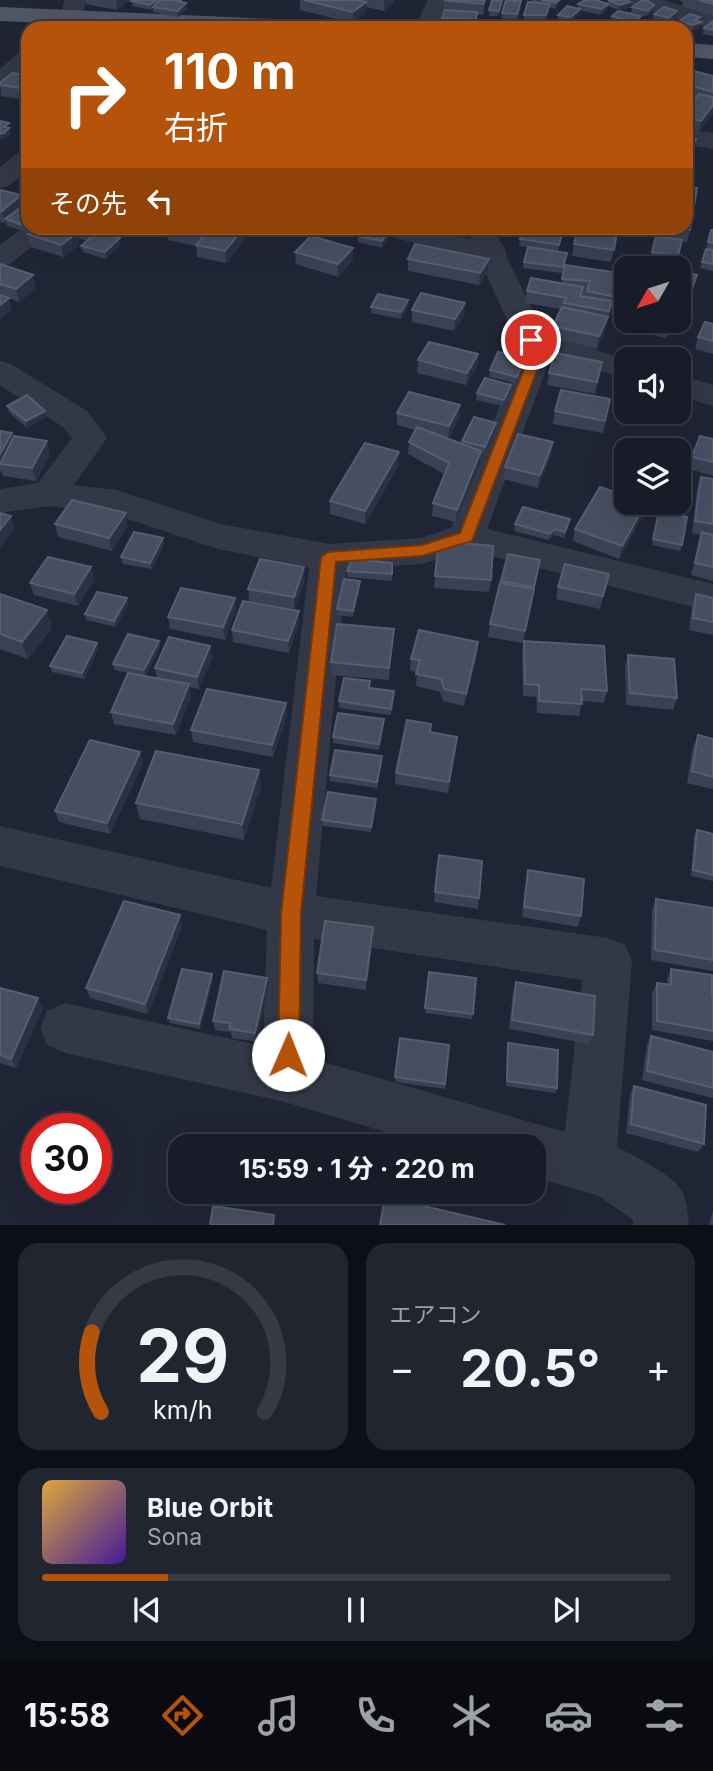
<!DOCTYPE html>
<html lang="ja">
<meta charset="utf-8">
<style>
:root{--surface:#181c28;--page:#212530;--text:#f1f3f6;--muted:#9fa1a8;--line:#363a45;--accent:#b45309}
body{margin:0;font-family:Inter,"Noto Sans JP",sans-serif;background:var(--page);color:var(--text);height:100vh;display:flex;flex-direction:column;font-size:26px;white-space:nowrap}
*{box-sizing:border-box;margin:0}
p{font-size:23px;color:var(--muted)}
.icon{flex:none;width:38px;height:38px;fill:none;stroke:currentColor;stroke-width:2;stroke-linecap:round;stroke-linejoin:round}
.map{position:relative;height:1225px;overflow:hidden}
.sheet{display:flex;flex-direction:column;gap:18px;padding:18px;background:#0d0f16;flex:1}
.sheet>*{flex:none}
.banner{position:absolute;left:21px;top:21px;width:672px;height:214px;border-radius:21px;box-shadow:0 7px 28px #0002,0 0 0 2px var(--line);background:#b45309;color:#fff;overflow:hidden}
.needle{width:46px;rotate:231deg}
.fabs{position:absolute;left:614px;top:256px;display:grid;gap:14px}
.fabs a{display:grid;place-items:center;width:77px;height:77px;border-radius:14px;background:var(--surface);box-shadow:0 7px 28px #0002,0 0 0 2px var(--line);font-size:35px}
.speed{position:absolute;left:21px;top:1113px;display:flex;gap:14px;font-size:35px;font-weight:700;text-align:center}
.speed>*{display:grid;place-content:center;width:91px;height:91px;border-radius:50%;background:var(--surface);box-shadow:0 7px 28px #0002,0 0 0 2px var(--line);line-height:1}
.speed .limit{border:10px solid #d22;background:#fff;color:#111}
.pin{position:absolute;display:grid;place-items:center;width:60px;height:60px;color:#fff;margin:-30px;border:4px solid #fff;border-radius:50%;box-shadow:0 2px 7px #0007}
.me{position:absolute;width:77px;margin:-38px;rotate:1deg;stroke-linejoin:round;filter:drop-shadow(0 0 5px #0008)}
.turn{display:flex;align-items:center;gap:24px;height:147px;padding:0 28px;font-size:32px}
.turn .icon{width:91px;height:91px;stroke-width:2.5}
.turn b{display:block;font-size:49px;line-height:60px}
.then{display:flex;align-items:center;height:66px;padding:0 28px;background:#0003;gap:14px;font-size:26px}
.big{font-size:52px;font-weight:700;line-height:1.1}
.sheet .card{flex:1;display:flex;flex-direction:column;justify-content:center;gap:10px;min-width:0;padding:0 24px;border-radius:21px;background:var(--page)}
.sheet .dial{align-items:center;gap:0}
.dial svg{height:182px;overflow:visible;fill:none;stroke:var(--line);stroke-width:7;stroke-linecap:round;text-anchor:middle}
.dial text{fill:var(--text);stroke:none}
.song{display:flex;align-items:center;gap:21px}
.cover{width:84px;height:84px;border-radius:10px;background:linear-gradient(135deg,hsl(40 70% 55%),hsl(260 70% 35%))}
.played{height:7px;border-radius:4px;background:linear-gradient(90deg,var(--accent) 20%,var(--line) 20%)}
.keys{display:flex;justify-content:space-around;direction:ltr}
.heat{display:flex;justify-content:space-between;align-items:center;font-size:38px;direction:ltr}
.sheet .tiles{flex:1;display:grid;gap:18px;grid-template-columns:1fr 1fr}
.card:last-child{grid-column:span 2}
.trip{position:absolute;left:168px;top:1134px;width:378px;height:70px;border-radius:21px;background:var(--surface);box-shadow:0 7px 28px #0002,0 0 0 2px var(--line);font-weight:700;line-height:70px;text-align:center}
.tab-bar{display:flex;height:112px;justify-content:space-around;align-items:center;background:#0a0b10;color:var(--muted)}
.tab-bar .icon{width:49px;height:49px}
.tab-bar .current{color:var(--accent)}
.tab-bar b{font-size:32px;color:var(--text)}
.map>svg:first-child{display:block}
</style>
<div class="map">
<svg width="713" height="1225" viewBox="0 0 713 1225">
<rect width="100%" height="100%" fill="#202536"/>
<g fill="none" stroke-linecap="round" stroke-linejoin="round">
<g fill="#333847" fill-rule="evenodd">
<polygon points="64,0 86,0 82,17 72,28 48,28 61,15"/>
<polygon points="428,0 450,0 437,28 415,28"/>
<polygon points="629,0 663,0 713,15 713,29 632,5"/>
<polygon points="28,49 28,68 8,86 0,88 0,69 20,51"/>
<polygon points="686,129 713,133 713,149 686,145"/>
<polygon points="28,149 28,170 9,186 0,188 0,167 19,152"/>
<polygon points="28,224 28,228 55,228 10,264 0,267 0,245"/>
<path d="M373 228H420L470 239 465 228H493L507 253 506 255 544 334 626 359V379L551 356 487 529 713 584V612L467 550 422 564 346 569 316 896 608 938 625 945 632 961 617 1147C630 1153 671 1175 679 1187 687 1197 687 1212 689 1225H633V1220L599 1196 534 1177V1146H432L285 1102 65 1053 47 1045 40 1028 47 1011 65 1003 263 1046 267 930 0 866V826L271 888 309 567 218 549 113 514 49 506 0 513V489L38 483 72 438 63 427 0 385V361L11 364 87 411 107 438 74 485 116 490 221 524 329 544 421 538 451 528 523 348 516 340 479 258 377 234ZM314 939 582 980 565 1132 313 1059Z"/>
<polygon points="679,375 713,385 713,406 679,396"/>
</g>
<g fill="#515667" fill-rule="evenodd">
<polygon points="0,7 318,21 326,23 329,28 168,28 0,21"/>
<polygon points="686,43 713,45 713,59 686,57"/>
</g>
</g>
<g fill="#3a4155">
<polygon points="85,0 130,0 117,10 86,4"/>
<polygon points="132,0 182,0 182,3 186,3 187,9 178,17 153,12 153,9 151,10 132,6"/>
<polygon points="300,0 394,0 394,2 384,11 366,7 366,13 353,23 300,10"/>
<polygon points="444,0 486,0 483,15 477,15 475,26 442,24"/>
<polygon points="531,0 560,0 559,4 555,9 549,7 545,21 524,20 524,15"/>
<polygon points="585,0 601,0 599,1 607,4 608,0 631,4 629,4 629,8 619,10 608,6 607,10 601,15 580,10 579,14 571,23 558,20 558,15 578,8 578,4"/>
<polygon points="678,0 713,0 713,16 682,6 683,2"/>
<polygon points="502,1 498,16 489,16 489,10"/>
<polygon points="654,5 653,10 647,16 631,13 632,7"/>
<polygon points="521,7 517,20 501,18 502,13"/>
<polygon points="654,14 676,17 668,24 653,20"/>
<polygon points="612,16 640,22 632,28 611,22"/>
<polygon points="700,17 699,28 692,31 678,26 679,21"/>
<polygon points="713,21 713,36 703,34 704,28"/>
<polygon points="686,69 713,76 713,113 698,133 686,130 686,111 695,99 693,99 691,102 686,101"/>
<polygon points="28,75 28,100 1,96 0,83"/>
<polygon points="686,137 695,145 690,153 686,152"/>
<polygon points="28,159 28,170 25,169 23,163"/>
<polygon points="0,190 28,228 33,228 27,232 7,226 6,222 5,223 0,222"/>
<polygon points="37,228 103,228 104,229 100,232 121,244 106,259 83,252 81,246 87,241 78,238 79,245 63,257 31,247 28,234"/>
<polygon points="166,228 249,234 226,263 197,257 196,246 168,240"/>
<polygon points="429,228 443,228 441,230"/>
<polygon points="658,228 686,228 690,230 687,242 682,241 677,263 651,258"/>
<polygon points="711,230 713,230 713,250 706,249"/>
<polygon points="563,231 558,251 519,246 520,239"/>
<polygon points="617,232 611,262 572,256 574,244"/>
<polygon points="391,234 382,248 358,242 358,236"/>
<polygon points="706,249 713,250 713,271 700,268"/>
<polygon points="295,252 353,260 338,277 296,264"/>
<polygon points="408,259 489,259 488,271 479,285 408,271"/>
<polygon points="566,259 562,273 523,268 524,262"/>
<polygon points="0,264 36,288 19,302 0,295"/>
<polygon points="565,265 625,286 618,311 611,309 605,329 597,349 551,338 553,326 561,309 525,303 527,291 562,284"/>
<polygon points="679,271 694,287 687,306 679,305"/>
<polygon points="408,300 408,306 401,319 371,313 371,307"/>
<polygon points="626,306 626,320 673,320 666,338 620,328 623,315"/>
<polygon points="412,310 464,316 454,331 412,322"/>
<polygon points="713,324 713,354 695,349 698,337"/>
<polygon points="478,354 477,366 466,385 417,373 418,360"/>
<polygon points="525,358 524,365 516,383 489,377 490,370"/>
<polygon points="549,373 600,374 595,394 547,385"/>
<polygon points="511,385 511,391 503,406 476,400 477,393"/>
<polygon points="610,399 603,433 553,424 555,411"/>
<polygon points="7,406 45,411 47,417 27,428 9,412"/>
<polygon points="397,413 459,418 448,439 462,444 462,441 496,430 485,453 481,452 480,464 456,522 432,516 433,503 444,474 408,454 409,442 415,430 397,425"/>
<polygon points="0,431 12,433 14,438 50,454 36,481 3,476 1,471 0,472"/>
<polygon points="713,439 713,476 689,469 692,457"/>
<polygon points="553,442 551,455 538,488 503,479 505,467"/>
<polygon points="399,452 399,465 365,524 330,514 330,501"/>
<polygon points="701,477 713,479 713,581 691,575 701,535 692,533 697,489"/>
<polygon points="679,480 685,502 683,508 655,503 679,502"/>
<polygon points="659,511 682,545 680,551 652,545"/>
<polygon points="643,515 619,559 573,541 575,529"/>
<polygon points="570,519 564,538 554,535 549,540 514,531 515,524"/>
<polygon points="55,524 128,526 112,551 58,537"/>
<polygon points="439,541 491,580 489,592 434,588"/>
<polygon points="164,544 152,569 123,564 121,557"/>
<polygon points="508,554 540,560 523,643 488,637 490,624"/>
<polygon points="392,563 392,581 347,577 347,571"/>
<polygon points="91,567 94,580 78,606 34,595 30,583"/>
<polygon points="609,574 600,609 556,599 558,587"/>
<polygon points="305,580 294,609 249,601 248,589"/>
<polygon points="360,587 353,617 337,615 337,609"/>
<polygon points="0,594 52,628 28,659 0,649"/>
<polygon points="696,594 713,598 713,635 689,630 692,606"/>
<polygon points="235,598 236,610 225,640 170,629 168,617"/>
<polygon points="128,604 116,627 86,620 85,614"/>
<polygon points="299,611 299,623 289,653 233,642 232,630"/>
<polygon points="394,629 389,680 331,675 331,662"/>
<polygon points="159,641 160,647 146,676 157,678 155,668 210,646 212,658 199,689 189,687 191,696 176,735 114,724 111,712 128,673 115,670 113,664"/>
<polygon points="524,641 607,691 604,703 582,701 579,716 537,713 536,697 523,696 522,654"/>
<polygon points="478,642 477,654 464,706 443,701 440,692 416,686 417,672 410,671 411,659"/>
<polygon points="98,649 84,679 52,672 50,666"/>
<polygon points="628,655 677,698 673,710 626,705 625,667"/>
<polygon points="370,688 394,691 391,715 339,708 339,701"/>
<polygon points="287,715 273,757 193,742 191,730"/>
<polygon points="384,719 379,750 333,743 333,737"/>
<polygon points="430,732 457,737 448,793 395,784 396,773"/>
<polygon points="698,735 713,739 713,789 687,783 693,747"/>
<polygon points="382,762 377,788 330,781 330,775"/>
<polygon points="143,763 110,834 59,822 55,811"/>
<polygon points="259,770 261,787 244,840 140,819 136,803"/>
<polygon points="376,805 371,832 323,826 322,820"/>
<polygon points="697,830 713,834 713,881 691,876 694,836"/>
<polygon points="528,870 581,916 578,927 522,917 526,881"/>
<polygon points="435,892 479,898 478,909 434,902"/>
<polygon points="656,899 713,908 713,971 651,960 652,910"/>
<polygon points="180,915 182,926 148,1014 90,998 86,988"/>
<polygon points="373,927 373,938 366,990 318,983 317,973"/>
<polygon points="671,969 713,996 713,1041 652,1030 652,993 657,983 667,985 667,979"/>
<polygon points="429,972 473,1014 472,1019 425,1013"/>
<polygon points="212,974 213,980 200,1029 170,1023 168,1018"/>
<polygon points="267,978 268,988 257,1042 232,1038 231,1032 215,1030 213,1021"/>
<polygon points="516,982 593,1035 589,1044 509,1029 513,992"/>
<polygon points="0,988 43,1008 16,1068 0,1063"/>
<polygon points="651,1036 713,1052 713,1097 712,1098 642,1080 647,1045"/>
<polygon points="400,1038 449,1045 445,1089 395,1082"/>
<polygon points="508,1043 557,1088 556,1093 506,1086 507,1048"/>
<polygon points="634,1086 704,1144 698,1152 626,1133 630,1095"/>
<polygon points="713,1211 713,1225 709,1225"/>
</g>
<g fill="#2a3144">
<polygon points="116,0 130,0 117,10"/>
<polygon points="157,0 159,0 160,4 153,7 153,9 151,10 150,5"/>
<polygon points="384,0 394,0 394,2 384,11"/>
<polygon points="485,0 486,0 486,4 483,15"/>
<polygon points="559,0 560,0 559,4 555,9 556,3"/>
<polygon points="627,0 632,0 629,8 619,10 620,5"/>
<polygon points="366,2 366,13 353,23 353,12"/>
<polygon points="186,3 187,9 178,17 178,11"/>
<polygon points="608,4 607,10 601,15 602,9"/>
<polygon points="654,5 653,10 647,16 648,11"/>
<polygon points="580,9 579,14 571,23 571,17"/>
<polygon points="677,11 676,17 668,24 669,18"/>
<polygon points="641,16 640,22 632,28 633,22"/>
<polygon points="700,17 699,28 692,31 693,25 695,20"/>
<polygon points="117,20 118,26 115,28 106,28"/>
<polygon points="696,87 693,99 691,102 693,90"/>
<polygon points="713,105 713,113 698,133 701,121"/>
<polygon points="9,123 11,134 5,139 0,140 0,134"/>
<polygon points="696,139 695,145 690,153 692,146"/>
<polygon points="21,195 24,207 5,219 6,222 5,223 2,211"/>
<polygon points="28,224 28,228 33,228 27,232 26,226"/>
<polygon points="97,228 103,228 104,229 88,241 87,235"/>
<polygon points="244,228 249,228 249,234 226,263 225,251"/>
<polygon points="391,228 391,234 382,248 382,241"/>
<polygon points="77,233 79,245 63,257 61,245"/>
<polygon points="120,238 121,244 106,259 105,252"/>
<polygon points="353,248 353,260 338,277 338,264"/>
<polygon points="489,259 488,271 479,285 480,273"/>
<polygon points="33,275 36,288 19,302 16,289"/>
<polygon points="697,275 694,287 687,306 690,294"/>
<polygon points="626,278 625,286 618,311 620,298"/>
<polygon points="9,298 12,310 0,320 0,305"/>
<polygon points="408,300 408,306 401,319 401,312"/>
<polygon points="465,303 464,316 454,331 455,319"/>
<polygon points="608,317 605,329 597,349 599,336"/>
<polygon points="671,320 673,320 666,338 669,326"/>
<polygon points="478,354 477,366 466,385 467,373"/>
<polygon points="525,358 524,365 516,383 517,377"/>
<polygon points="511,385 511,391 503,406 504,400"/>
<polygon points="460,405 459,418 448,439 449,426"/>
<polygon points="45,411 47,417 27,428 26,421"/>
<polygon points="496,423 496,430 485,453 485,447"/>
<polygon points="12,433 16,445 0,464 0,454"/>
<polygon points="47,441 50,454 36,481 32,468"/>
<polygon points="553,442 551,455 538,488 540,475"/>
<polygon points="481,451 480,464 456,522 457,510"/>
<polygon points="399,452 399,465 365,524 365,511"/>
<polygon points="646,503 643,515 619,559 622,546"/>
<polygon points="126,513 128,526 112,551 109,538"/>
<polygon points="11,516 15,528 0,548 0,530"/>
<polygon points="555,529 554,535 549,540 550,534"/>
<polygon points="163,538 164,544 152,569 150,563"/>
<polygon points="91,567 94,580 78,606 74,594"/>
<polygon points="304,567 305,580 294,609 294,597"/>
<polygon points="360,581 360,587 353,617 353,611"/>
<polygon points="127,598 128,604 116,627 114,621"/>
<polygon points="235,598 236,610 225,640 223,627"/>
<polygon points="47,610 52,628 28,659 22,642"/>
<polygon points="299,611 299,623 289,653 288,641"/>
<polygon points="394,629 393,641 389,680 389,668"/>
<polygon points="159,641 160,647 146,677 144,670"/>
<polygon points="478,642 477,654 464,706 466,694"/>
<polygon points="97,643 98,649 84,679 82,673"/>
<polygon points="210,646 212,658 199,689 197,677"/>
<polygon points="189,684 191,696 176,735 173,724"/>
<polygon points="286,703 287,715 273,757 272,745"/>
<polygon points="457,737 456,749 448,793 449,782"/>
<polygon points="140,752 143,763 110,834 107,823"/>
<polygon points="259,770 261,787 244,840 242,824"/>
<polygon points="180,915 182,926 148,1014 145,1004"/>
<polygon points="373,927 373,938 366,990 366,980"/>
<polygon points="212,974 213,980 200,1029 199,1024"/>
<polygon points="267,978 268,988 257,1042 255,1033"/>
<polygon points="38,998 43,1008 16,1068 11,1059"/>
</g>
<g fill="#464e61" stroke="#565d71" stroke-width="2">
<polygon points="132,0 157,0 150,5 131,1"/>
<polygon points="160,0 181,0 179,2 186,3 178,11 153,7"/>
<polygon points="304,0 358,0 366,2 353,12"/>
<polygon points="444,0 485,0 483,4"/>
<polygon points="492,0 502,1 499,11 489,10"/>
<polygon points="506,0 521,1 517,14 502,13"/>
<polygon points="542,0 559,0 556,3"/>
<polygon points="585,0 595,0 608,4 602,9 578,4"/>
<polygon points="608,0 627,0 630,2 620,5"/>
<polygon points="643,0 646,0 654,5 648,11 632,7"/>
<polygon points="699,0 713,0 713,4"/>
<polygon points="528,2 550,4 546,15 524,15"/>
<polygon points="567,6 580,9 571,17 558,15"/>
<polygon points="664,7 677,11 669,18 654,14"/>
<polygon points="445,10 477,12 476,20 442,18"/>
<polygon points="618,11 641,16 633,22 612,16"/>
<polygon points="690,14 700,17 695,20 701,22 693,25 679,21"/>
<polygon points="100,19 117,20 106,28 67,27 79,20 94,23"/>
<polygon points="713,21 713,30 704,28"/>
<polygon points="153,23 169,27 145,28"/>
<polygon points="686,69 713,76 713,92 696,87 693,90 686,89"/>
<polygon points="12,73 28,75 28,89 0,85 0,83"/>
<polygon points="699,94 713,97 713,105 701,121 686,118 686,111"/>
<polygon points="0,121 9,123 4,127 9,128 4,133 0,134"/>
<polygon points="686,137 696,139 692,146 686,145"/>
<polygon points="686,186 697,188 690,230 675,228 686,228"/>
<polygon points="0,190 21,195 2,211 0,211"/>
<polygon points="28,202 28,224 26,226 5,219"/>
<polygon points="37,228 61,228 77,233 61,245 28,234"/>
<polygon points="64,228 97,228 87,235"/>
<polygon points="166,228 244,228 225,251 196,245 204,236"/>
<polygon points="364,228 391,228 382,241 358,236"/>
<polygon points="524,228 537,228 563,231 559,245 520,239"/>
<polygon points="578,228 617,232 614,250 574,244"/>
<polygon points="711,230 713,230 713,243 708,242"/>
<polygon points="97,232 120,238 105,252 81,246"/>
<polygon points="311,236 353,248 338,264 295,252"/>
<polygon points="656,236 682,240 678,256 652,252"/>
<polygon points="415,244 489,259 480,273 408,259"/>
<polygon points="528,247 567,253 563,267 524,262"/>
<polygon points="706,249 713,250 713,264 702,262"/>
<polygon points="0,264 33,275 16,289 0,284"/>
<polygon points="565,265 626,274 626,278 620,298 587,291 590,281 562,279"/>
<polygon points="679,271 697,275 690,294 679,292"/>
<polygon points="531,278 583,287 580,296 612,301 609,311 564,303 566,298 527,291"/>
<polygon points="421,293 465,303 455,319 412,310"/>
<polygon points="378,294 408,300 401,312 371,307"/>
<polygon points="0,295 9,298 0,305"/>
<polygon points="626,306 626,316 623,315"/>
<polygon points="562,307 608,317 599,336 553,326"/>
<polygon points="645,320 671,320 669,326"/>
<polygon points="705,322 713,324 713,341 698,337"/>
<polygon points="429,342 478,354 467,373 418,360"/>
<polygon points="498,352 525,358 517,377 490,370"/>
<polygon points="555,353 602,362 597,382 549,373"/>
<polygon points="485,378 511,385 504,400 477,393"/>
<polygon points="561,390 610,399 605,421 555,411"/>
<polygon points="409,392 460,405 449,426 397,413"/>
<polygon points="27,395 45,411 26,421 7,406"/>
<polygon points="474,417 496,423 485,447 462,441"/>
<polygon points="417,427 481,451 457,510 433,503 449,463 409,442"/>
<polygon points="0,431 12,433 0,454"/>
<polygon points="518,434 553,442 540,475 505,467"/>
<polygon points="14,436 47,441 32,468 0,464"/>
<polygon points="700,436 713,439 713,462 692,457"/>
<polygon points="365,443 399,452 365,511 330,501"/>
<polygon points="701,477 713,479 713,524 695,521"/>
<polygon points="679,480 687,482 685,502 679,501"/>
<polygon points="600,487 626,496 626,502 646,503 622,546 575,529"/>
<polygon points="72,500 126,513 109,538 55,524"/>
<polygon points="523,507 570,519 565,532 555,529 550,534 515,524"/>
<polygon points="659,511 687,517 682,545 653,539"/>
<polygon points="0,513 11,516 0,530"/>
<polygon points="134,532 163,538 150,563 121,557"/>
<polygon points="702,532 713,535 713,567 695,563"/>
<polygon points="439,541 493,546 491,580 435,576"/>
<polygon points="508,554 540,560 534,587 501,581"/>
<polygon points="48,557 91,567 74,594 30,583"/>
<polygon points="260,559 304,567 294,597 248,589"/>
<polygon points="352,559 392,563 392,574 347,571"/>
<polygon points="565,564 609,574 603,596 558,587"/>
<polygon points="344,579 360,581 353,611 337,609"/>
<polygon points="500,583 534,589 525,631 490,624"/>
<polygon points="181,588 235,598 223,627 168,617"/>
<polygon points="97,592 127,598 114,621 85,614"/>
<polygon points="0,594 47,610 22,642 0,634"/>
<polygon points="696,594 713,598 713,622 693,618"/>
<polygon points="243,601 299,611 288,641 232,630"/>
<polygon points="337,624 394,629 389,668 331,662"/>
<polygon points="419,630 478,642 466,694 444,689 441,679 416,674 420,660 411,659"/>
<polygon points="128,634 159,641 144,670 113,664"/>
<polygon points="67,636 97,643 82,673 50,666"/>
<polygon points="169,637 210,646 197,677 155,668"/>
<polygon points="524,641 604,646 607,691 581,689 582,704 539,701 539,685 525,684"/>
<polygon points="628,655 674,659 677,698 630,693"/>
<polygon points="128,673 189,684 173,724 111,712"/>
<polygon points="344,678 370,681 369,688 394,691 391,709 339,701"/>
<polygon points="207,689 286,703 272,745 191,730"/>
<polygon points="338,713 384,719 379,744 333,737"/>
<polygon points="407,720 431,724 430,732 457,737 449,782 396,773"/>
<polygon points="698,735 713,739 713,777 692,771"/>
<polygon points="90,740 140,752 107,823 55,811"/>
<polygon points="335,750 382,756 377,782 330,775"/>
<polygon points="156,751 259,770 242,824 136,803"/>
<polygon points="328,792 376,799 371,827 322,820"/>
<polygon points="697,830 713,834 713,875 693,870"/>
<polygon points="439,855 482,861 479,898 435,892"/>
<polygon points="528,870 584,879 581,916 524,907"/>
<polygon points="656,899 713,908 713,960 655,950"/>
<polygon points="124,901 180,915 145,1004 86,988"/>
<polygon points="325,921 373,927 366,980 317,973"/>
<polygon points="182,969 212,974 199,1024 168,1018"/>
<polygon points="671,969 712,975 712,996 713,996 713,1031 657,1021 657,983 671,985"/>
<polygon points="224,971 267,978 255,1033 230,1029 230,1023 213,1021"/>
<polygon points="429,972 476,978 473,1014 425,1008"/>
<polygon points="516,982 595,996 593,1035 512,1020"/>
<polygon points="0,988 38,998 11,1059 0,1055"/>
<polygon points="651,1036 713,1052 713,1088 647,1071"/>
<polygon points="400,1038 449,1045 445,1084 395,1077"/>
<polygon points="508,1043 558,1050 557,1088 507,1081"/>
<polygon points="634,1086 706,1105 704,1144 631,1124"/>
<polygon points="385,1197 505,1225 380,1225"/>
<polygon points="213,1206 274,1215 273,1225 210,1225"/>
</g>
<polygon fill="#b45309" stroke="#753606" stroke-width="2" points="531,336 547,344 472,541 422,556 336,562 301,914 299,1055 296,1062 288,1066 281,1062 278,1055 281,914 321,557 328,552 422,545 460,533 533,346 524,340"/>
</svg>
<div class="fabs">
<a><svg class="needle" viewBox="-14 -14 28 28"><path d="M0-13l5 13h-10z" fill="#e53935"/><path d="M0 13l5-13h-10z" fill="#9fa1a8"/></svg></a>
<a><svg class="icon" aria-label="sound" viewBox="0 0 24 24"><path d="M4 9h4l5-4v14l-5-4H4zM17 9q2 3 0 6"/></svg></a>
<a><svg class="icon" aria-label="layers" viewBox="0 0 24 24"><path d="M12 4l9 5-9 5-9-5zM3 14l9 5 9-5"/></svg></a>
</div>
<div class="speed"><div class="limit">30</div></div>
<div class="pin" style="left:531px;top:340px;background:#d93025"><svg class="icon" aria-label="arrive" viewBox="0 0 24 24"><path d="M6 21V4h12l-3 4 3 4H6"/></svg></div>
<svg class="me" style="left:288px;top:1055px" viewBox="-20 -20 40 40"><circle r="19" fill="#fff"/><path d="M0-13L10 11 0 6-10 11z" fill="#b45309"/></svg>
<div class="trip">15:59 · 1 分 · 220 m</div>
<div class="banner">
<div class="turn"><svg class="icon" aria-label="right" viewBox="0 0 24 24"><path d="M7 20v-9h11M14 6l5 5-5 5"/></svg><div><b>110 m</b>右折</div></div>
<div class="then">その先<svg class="icon" aria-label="left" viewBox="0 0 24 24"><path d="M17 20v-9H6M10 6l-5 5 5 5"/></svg></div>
</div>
</div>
<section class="sheet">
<div class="tiles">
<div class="card dial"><svg viewBox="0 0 100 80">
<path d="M14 69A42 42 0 1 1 86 69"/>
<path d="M14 69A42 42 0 0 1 10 34" stroke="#b45309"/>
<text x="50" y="56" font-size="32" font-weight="700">29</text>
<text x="50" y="72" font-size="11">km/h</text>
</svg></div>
<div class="card"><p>エアコン</p>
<div class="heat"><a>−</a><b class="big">20.5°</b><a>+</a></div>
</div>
<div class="card">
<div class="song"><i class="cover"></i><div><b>Blue Orbit</b><p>Sona</p></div></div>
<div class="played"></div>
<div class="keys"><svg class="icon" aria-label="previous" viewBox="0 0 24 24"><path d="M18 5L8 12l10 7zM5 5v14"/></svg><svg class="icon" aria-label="pause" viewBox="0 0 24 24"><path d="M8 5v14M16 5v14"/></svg><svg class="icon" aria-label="next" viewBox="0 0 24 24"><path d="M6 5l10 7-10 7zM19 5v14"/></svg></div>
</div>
</div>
</section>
<nav class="tab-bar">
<b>15:58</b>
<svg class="icon current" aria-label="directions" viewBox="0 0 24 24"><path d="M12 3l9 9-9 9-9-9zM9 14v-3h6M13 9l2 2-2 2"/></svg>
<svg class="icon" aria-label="music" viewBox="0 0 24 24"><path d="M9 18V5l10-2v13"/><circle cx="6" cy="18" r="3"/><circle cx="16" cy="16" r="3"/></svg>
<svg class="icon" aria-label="phone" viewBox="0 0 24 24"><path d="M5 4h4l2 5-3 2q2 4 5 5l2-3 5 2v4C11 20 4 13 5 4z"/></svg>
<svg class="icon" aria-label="climate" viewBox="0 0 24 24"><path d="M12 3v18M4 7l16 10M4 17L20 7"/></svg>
<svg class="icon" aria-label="car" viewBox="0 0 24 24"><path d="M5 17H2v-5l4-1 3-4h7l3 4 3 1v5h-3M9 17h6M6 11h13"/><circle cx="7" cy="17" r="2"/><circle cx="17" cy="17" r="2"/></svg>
<svg class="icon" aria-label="filters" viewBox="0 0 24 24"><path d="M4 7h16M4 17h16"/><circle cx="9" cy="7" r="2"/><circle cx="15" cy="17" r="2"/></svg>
</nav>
